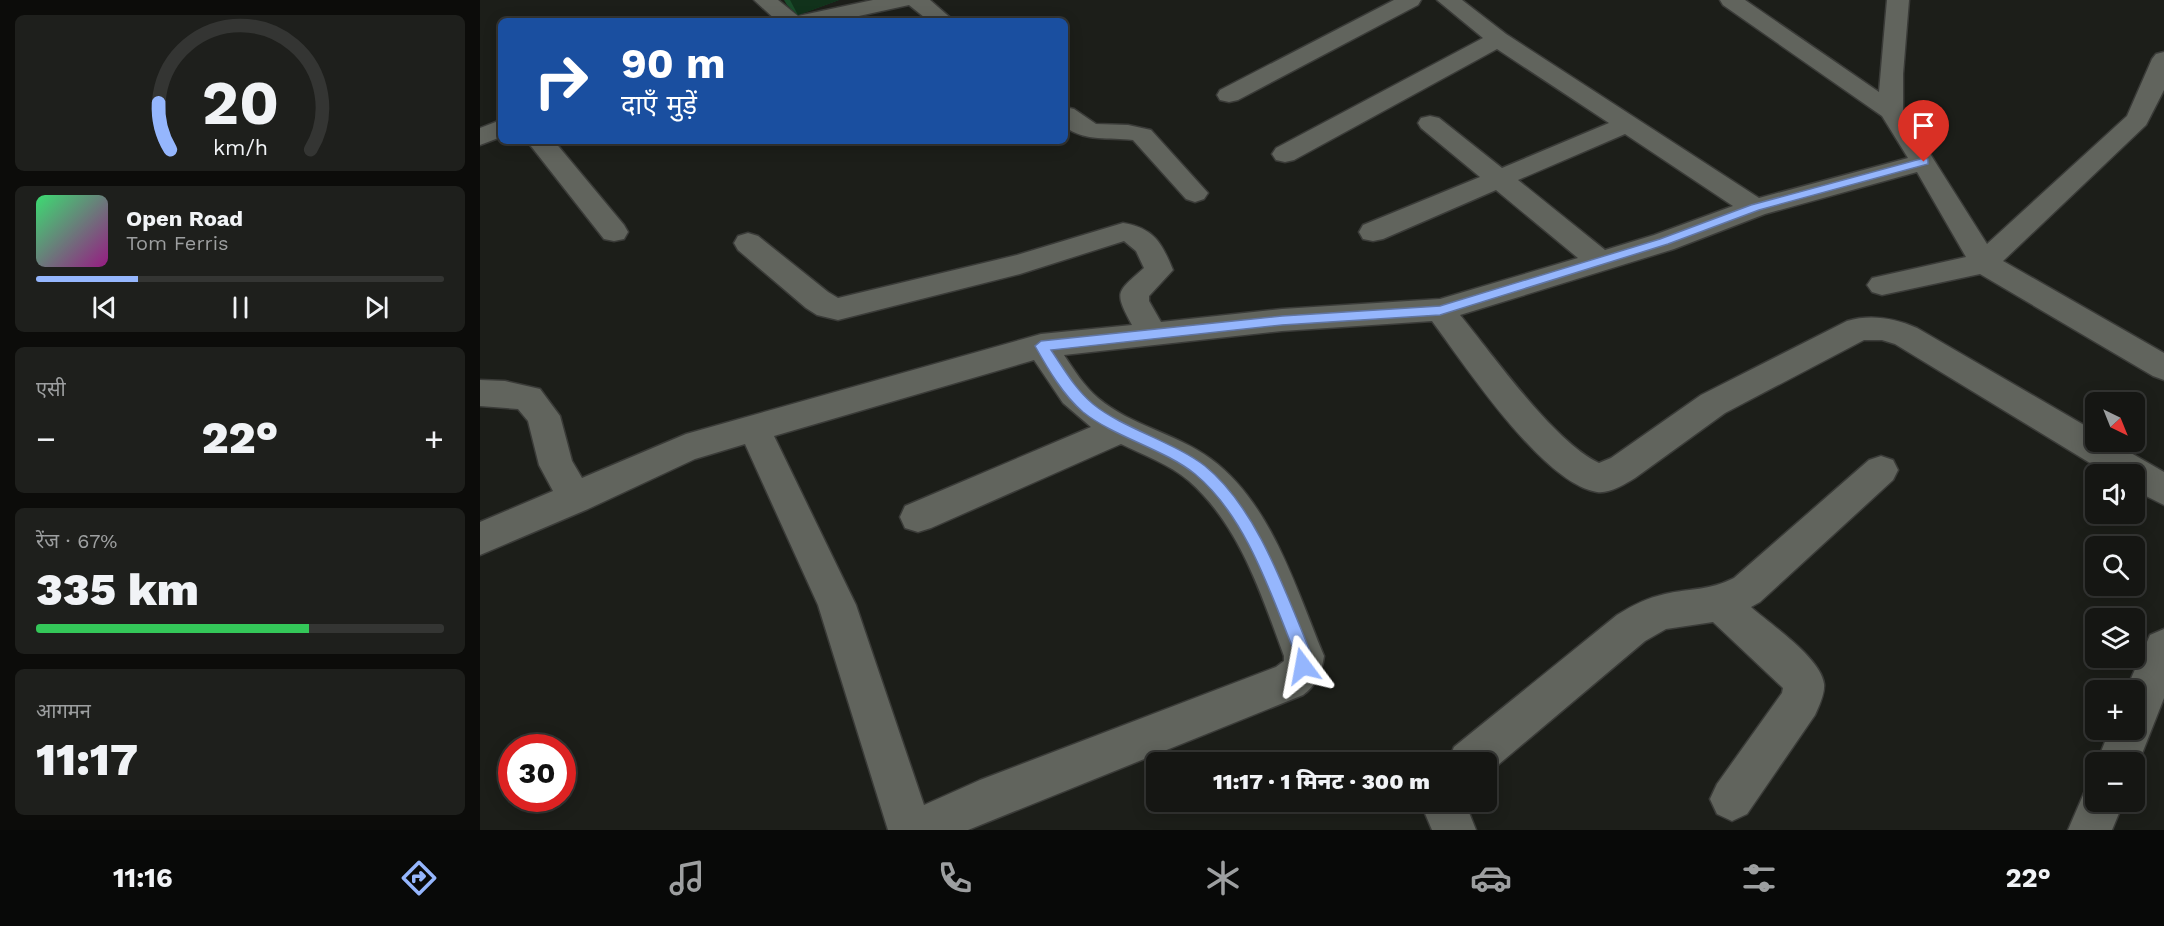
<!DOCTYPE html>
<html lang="hi">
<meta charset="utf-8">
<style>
:root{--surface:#151613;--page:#1e1f1c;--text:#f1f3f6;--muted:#9d9fa0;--line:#343533;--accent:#95b6fd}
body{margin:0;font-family:"Work Sans","Noto Sans Devanagari",sans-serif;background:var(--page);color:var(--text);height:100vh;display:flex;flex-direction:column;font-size:22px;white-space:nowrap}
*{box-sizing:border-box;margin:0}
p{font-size:20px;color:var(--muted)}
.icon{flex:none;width:33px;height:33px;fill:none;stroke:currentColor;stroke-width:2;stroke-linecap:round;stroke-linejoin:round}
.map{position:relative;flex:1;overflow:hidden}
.details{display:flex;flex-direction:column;gap:15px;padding:15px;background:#0c0c0a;width:480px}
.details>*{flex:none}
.guide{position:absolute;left:18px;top:18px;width:570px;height:126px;border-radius:9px;box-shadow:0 3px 15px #0003,0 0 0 2px var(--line);background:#1a4fa0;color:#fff;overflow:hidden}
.needle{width:39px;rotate:137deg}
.buttons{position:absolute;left:1605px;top:392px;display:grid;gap:12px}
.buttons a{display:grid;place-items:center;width:60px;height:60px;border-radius:9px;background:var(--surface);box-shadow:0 3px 15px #0003,0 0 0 2px var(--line);font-size:30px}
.speed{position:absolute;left:18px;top:734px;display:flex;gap:12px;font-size:30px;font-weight:700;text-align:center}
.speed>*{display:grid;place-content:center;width:78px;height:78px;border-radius:50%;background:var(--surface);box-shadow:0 3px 15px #0003,0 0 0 2px var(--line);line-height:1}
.speed .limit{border:9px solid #d22;background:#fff;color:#111}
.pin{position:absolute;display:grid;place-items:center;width:51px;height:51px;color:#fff;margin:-62px -26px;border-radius:50% 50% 50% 0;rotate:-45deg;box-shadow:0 0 6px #0007}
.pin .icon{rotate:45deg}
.me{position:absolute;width:66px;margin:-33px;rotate:347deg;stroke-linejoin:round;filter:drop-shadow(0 0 4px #0008)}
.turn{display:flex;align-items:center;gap:21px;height:126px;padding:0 24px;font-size:27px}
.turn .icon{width:78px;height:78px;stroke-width:2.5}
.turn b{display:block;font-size:42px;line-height:51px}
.big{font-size:45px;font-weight:800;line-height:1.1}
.details .tile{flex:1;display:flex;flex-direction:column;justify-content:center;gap:9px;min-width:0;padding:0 21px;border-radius:9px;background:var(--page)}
.details .dial{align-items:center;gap:0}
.dial svg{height:156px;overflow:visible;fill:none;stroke:var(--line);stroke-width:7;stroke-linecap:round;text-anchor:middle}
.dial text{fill:var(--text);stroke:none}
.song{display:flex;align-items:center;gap:18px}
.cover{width:72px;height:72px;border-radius:9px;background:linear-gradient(135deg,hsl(140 70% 55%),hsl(310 70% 35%))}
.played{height:6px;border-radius:3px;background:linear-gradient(90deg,var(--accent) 25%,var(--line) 25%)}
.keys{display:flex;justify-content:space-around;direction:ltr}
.heat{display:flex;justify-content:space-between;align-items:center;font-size:33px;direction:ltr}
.charge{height:9px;border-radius:4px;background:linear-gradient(90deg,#34c759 67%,var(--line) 0)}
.trip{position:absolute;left:666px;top:752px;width:351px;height:60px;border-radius:9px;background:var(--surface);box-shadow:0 3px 15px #0003,0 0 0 2px var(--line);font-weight:800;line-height:60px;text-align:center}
.tabs{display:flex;height:96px;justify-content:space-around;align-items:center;background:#080908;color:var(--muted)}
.tabs .icon{width:42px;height:42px}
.tabs .active{color:var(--accent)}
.tabs b{font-size:27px;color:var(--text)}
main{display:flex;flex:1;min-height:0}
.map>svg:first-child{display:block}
</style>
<main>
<section class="details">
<div class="tile dial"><svg viewBox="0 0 100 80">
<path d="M14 69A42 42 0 1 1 86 69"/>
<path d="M14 69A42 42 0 0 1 8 45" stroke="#95b6fd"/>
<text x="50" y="56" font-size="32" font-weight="700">20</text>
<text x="50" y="72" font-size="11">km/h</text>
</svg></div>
<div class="tile">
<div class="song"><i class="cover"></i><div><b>Open Road</b><p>Tom Ferris</p></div></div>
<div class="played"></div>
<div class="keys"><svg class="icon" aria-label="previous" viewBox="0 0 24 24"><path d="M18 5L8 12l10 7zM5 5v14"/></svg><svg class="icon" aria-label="pause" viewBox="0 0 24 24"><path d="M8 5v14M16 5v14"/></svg><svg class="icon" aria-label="next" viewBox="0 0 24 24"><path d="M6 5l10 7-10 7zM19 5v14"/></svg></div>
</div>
<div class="tile"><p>एसी</p>
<div class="heat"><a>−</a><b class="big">22°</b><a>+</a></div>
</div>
<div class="tile"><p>रेंज · 67%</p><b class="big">335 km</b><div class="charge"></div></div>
<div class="tile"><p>आगमन</p><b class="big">11:17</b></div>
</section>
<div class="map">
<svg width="1684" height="830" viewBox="0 0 1684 830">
<rect width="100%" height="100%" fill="#1c1e19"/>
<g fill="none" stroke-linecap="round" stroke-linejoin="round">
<g stroke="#3a3b38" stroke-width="3">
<g id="minor">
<polygon points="274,0 298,0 318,16 393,0 450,0 474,21 449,21 429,5 356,21 297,21"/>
<polygon points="914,0 941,0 938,5 758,100 749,102 740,100 737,95 740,90"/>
<path d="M957 0H982L1026 34 1279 198 1428 158 1402 116 1243 5 1240 0H1265L1399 92 1407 0H1429L1423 74V111L1507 244 1647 116 1672 59 1676 54 1684 52V90L1666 125 1523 261 1684 353V380L1673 376 1500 274 1402 295 1392 292 1387 285 1392 278 1486 257 1437 172 1285 214 1194 249 980 315C1014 356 1073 441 1119 463L1131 458 1221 395 1367 321C1391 314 1414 318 1437 328L1616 432V441H1630L1684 472V505L1654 490V474H1628L1415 344 1402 340H1384L1245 413 1155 478C1145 484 1129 494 1117 492 1063 484 984 364 952 321L802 331 584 355C594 370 604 386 618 398 651 426 696 433 731 459 792 504 816 589 844 656 842 671 836 686 823 695L488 830H408L338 605 265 444 215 459 108 509 0 555V522L73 491 59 465 48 421 38 409 0 406V380L25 381 60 389 80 416 92 461 102 478 206 434 561 334 652 325C634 291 636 293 664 268L656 251 644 241 540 274 358 320 337 315 326 308 258 250 254 243 258 236 268 233 278 236 348 292 358 298 537 255 643 223C674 228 682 243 693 270L669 296V301L681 322 802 309 960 299 1098 258 1016 190 903 239 893 241 883 239 879 232 883 225 1000 177 941 128 938 123 941 118 950 116 959 118 1022 168 1129 123 1017 49 814 160 805 162 796 160 792 154 796 148 1003 38ZM1145 134 1253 206 1174 235 1125 250 1038 180ZM554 360 583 403 611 427 425 506 420 517 425 528 438 532 451 528 641 444C663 455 689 464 709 481 760 526 781 594 804 656V661L796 667 500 780 444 805 376 605 294 436Z"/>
<path d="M585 107 594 109 616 124 648 125 671 130 728 193 724 199 715 202 706 199 653 140C629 137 606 142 585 127Z"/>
<polygon points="21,120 21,137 0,145 0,128"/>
<polygon points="47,141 74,141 144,225 148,232 144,239 134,241 124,239"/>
<path d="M1401 456 1413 460 1418 470 1413 480 1280 602 1271 607C1290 624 1341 658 1344 684 1345 694 1339 706 1335 715L1267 814 1252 821 1237 814 1230 799 1237 784 1302 693 1303 688 1233 622 1186 629 1165 641 1006 775V762H968L974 747 1137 615C1153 605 1167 598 1185 594 1211 588 1228 591 1254 578L1389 460Z"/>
<polygon points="1684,629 1684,698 1654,774 1654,762 1617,762 1630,729 1654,729 1654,690 1646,690 1670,635"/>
<polygon points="1616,782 1616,801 1644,801 1632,830 1588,830 1607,786"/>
<polygon points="945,801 989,801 988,810 996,830 952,830 944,811"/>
</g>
</g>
<use href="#minor" fill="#61645d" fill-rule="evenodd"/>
</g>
<polygon fill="#194c2a" points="304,0 359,0 318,15 307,5"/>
<polygon fill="#11321b" points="310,0 359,0 318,15"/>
<path fill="#95b6fd" stroke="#6176a4" stroke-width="1.5" d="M1444 158 1448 159V164L1279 210 1188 244 960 315 802 325 571 350C584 369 595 389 613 404 642 428 694 442 725 466 778 509 806 594 832 656L829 672 823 674 818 672 815 666 816 656C791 595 767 517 715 474 684 449 634 437 603 412 583 395 568 369 555 346L561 341 802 316 960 306 1180 239 1271 205Z"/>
</svg>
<div class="buttons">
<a><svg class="needle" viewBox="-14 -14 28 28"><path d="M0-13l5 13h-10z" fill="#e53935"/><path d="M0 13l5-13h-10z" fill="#9d9fa0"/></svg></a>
<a><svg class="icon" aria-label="sound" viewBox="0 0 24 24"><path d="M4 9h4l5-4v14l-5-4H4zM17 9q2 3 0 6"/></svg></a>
<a><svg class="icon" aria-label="search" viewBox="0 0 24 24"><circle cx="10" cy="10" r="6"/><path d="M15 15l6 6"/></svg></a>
<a><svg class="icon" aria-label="layers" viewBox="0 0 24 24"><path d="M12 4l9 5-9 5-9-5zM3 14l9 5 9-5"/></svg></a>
<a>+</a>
<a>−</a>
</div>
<div class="speed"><div class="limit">30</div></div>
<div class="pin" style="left:1444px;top:162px;background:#d93025"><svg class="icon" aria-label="arrive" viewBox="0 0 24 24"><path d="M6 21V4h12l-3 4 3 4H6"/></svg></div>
<svg class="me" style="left:823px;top:666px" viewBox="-20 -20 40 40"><path d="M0-17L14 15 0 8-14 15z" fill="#95b6fd" stroke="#fff" stroke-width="4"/></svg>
<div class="trip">11:17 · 1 मिनट · 300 m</div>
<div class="guide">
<div class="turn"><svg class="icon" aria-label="right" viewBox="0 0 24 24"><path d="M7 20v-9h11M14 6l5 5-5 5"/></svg><div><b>90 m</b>दाएँ मुड़ें</div></div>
</div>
</div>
</main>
<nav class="tabs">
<b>11:16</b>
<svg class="icon active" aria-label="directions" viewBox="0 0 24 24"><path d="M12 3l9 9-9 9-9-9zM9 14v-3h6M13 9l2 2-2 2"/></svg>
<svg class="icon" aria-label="music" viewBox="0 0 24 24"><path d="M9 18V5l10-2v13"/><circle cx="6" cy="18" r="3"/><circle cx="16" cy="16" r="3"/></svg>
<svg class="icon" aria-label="phone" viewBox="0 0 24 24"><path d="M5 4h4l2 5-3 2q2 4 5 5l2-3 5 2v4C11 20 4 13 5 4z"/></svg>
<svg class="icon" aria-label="climate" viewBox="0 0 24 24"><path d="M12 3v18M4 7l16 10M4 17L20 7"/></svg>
<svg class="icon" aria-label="car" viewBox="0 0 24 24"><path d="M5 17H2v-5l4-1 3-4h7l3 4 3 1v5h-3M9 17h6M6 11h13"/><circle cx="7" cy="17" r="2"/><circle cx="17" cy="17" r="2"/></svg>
<svg class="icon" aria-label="filters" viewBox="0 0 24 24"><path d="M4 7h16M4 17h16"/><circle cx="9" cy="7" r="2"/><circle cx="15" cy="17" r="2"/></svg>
<b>22°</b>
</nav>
